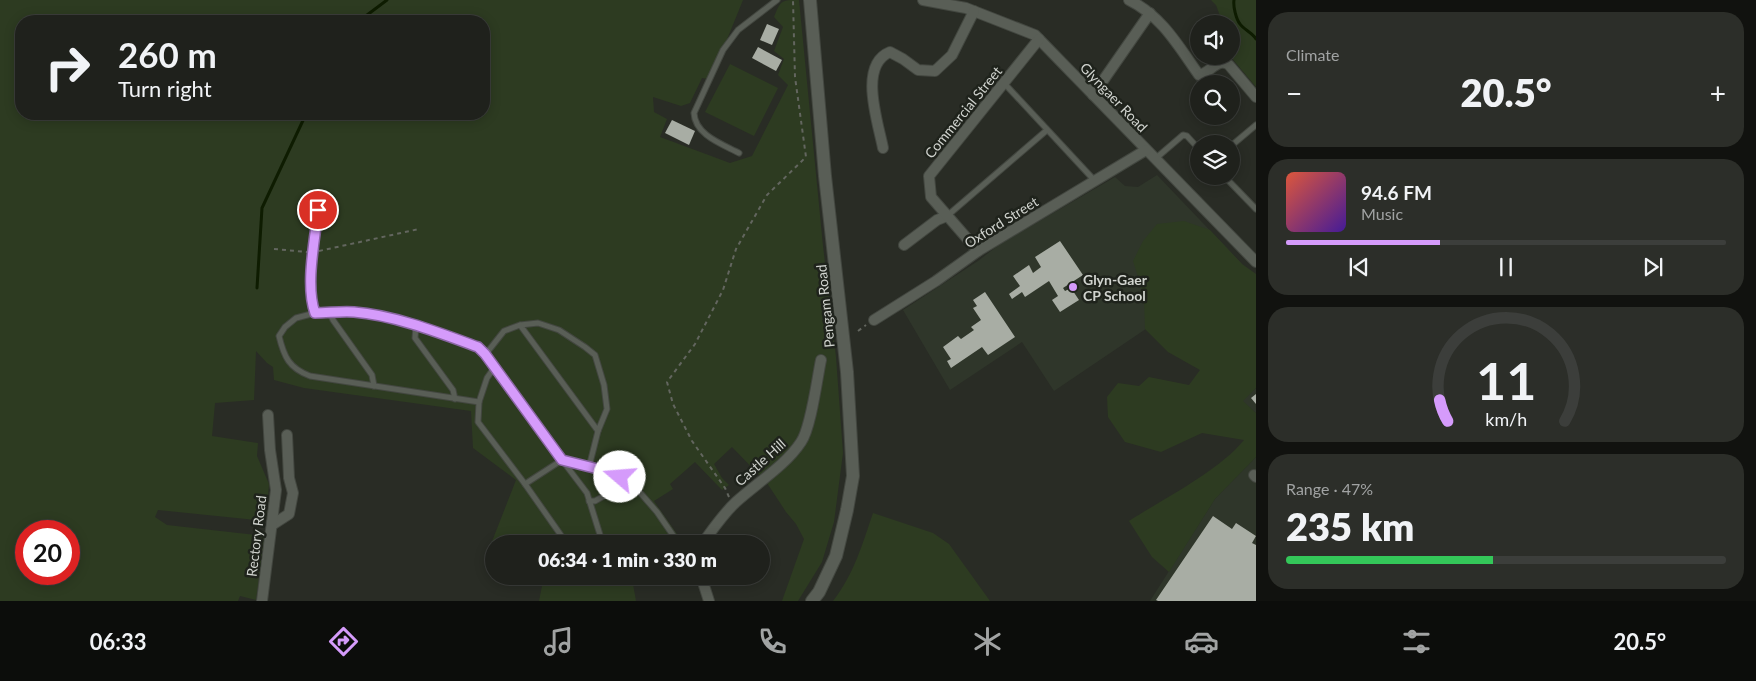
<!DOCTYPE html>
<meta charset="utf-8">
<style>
:root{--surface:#1f211c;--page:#2c2e29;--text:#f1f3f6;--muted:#a1a3a3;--line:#3c3e3b;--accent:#d59bfb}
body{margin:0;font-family:Lato,sans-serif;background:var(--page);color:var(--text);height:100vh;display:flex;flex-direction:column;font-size:19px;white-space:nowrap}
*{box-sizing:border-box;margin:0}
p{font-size:16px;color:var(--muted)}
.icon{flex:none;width:28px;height:28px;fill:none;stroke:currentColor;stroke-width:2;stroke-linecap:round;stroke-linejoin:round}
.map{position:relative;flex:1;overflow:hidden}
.details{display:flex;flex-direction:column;gap:12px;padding:12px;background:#11120f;width:500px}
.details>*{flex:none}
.guide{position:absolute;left:15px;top:15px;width:475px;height:105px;border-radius:20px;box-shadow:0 2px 12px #0003,0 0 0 1px var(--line);background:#1f211c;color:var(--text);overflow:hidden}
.controls{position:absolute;left:1190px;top:15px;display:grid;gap:10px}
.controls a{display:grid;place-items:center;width:50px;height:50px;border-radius:50%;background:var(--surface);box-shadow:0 2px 12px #0003,0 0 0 1px var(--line);font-size:25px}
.speed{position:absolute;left:15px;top:520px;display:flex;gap:10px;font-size:25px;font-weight:700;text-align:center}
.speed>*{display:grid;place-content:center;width:65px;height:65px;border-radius:50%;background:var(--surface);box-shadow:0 2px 12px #0003,0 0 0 1px var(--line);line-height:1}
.speed .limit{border:8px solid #d22;background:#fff;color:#111}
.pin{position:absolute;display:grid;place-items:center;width:42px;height:42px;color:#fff;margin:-21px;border:2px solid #fff;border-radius:50%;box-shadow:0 1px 5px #0007}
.me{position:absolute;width:55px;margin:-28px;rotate:288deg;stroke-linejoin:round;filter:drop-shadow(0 0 4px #0008)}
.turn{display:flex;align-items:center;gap:18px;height:105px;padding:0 20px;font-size:22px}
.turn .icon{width:65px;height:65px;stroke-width:2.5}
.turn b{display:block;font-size:35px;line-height:42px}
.big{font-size:38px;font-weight:800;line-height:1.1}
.details .card{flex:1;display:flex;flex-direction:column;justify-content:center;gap:8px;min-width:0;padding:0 18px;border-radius:20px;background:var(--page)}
.details .dial{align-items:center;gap:0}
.dial svg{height:130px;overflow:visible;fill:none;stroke:var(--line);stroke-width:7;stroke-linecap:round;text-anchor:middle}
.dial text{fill:var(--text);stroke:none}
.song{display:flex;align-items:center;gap:15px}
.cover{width:60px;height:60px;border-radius:8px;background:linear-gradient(135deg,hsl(10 70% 55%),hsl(260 70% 35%))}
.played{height:5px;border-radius:2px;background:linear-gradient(90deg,var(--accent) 35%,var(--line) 35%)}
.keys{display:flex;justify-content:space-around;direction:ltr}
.heat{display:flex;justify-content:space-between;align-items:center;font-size:28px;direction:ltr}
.charge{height:8px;border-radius:4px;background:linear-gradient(90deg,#34c759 47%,var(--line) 0)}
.trip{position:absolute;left:485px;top:535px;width:285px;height:50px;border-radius:25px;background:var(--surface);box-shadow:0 2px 12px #0003,0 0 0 1px var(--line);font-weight:800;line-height:50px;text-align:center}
.tabs{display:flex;height:80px;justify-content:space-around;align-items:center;background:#0c0d0b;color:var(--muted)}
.tabs .icon{width:35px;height:35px}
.tabs .selected{color:var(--accent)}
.tabs b{font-size:22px;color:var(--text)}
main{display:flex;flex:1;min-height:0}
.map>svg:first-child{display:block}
</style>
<main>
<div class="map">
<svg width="1256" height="601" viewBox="0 0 1256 601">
<rect width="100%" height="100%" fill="#292c25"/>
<g fill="#2f362a">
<polygon points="1157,175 1242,264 1054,391 1022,342 950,390 903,310 978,261 1000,244 1115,177 1125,186 1138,187"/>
<polygon points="1256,388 1256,413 1242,401"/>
<polygon points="1256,457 1256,601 1150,601 1215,499"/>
</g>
<g fill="#2d3b21" fill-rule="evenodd">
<path d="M0 0H743L728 37 708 79 702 78 690 103 681 106 653 97 654 112 667 119 660 137 730 163 752 156 788 85 778 75 784 59 774 51 783 27 774 17C781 0 781 0 799 0L823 246 836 357 843 453 834 522 822 562 798 601H782L804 539 796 524 786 512 767 483 732 447 714 464 722 478 729 485 722 490 695 462 670 484 673 489 654 501 682 541 678 544H491L516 480 473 448 471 411 304 388 274 380 273 367 267 363 256 351 254 400 215 403 212 436 258 443 257 456 269 484 266 521 158 510 155 517 167 525 265 536 256 600 240 596 238 601H0ZM21 21H484V114H21ZM26 531H69V574H26Z"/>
<polygon points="1211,0 1256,0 1256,87 1230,56 1231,56 1231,24 1223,24 1216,5"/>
<polygon points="730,64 778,88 754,136 705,112"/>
<path d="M1184 221 1210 230 1242 264 1256 274V388L1243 401 1256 413V457L1215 499 1169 572 1152 557 1129 521C1163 499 1219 471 1244 440L1202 433 1161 452 1125 442 1108 417 1107 397 1118 383 1139 386 1149 377 1189 385 1200 370 1168 352 1145 329 1144 296 1133 261 1143 241 1157 224Z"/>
<path d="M873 513 933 533 949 544 990 601H833C854 574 862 545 873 513Z"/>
<polygon points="544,576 623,576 622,578 633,584 636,601 539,601"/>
</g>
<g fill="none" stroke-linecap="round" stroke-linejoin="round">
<g stroke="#0e1c01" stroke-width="3">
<path d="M1234 0C1233 6 1236 19 1240 24 1244 30 1252 32 1256 39"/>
<polyline points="359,21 387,0"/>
<polyline points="257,288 262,208 306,114"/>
</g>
</g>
<g fill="#a8ada4">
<polygon points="767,24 779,29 772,45 760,40"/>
<polygon points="758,47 782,60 776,71 752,58"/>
<polygon points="672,120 695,131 689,145 665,133"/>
<polygon points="1060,241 1083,275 1063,288 1065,291 1071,288 1079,300 1060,312 1052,300 1058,296 1049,281 1025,297 1022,292 1012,299 1009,294 1020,286 1013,276 1029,265 1033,273 1041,267 1035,257"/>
<polygon points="985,292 1015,337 988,355 982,347 951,368 947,361 951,359 943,347 958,336 961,339 974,330 971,327 981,320 973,308 977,306 973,300"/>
<polygon points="1256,394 1256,404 1251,398"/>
<polygon points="1213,516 1232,529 1236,523 1256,536 1252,543 1256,545 1256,601 1158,601 1156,600"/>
</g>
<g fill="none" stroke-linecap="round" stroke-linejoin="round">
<g stroke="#434740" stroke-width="7">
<g id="service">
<polyline points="1004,83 1095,181"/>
<polyline points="1231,146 1256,125"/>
<path d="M739 153C722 144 695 135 694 113L723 50 738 30 777 0"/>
<polyline points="1155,159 1183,135 1187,136 1199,149"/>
<polyline points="1224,176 1256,209"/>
<polyline points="947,216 1047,130"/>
<path d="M315 313C305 285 315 240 318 210"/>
<polyline points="330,313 333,320 372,375 374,386"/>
<polyline points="416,326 415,338 453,390 455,399"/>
<polyline points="485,355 504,331 520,325 538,323 559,330 585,347 595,355 604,385 607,409 598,431 520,325"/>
<polyline points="479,402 487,378 494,368"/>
<polyline points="589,467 598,431"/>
<polyline points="525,484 562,460 587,493 601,538"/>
<polyline points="589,501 595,501 630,481"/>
<path d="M565 541 525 484 478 422 479 402 310 376C289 368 284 357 279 336L285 327 296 318 315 313 354 312 383 317 416 326 477 347 485 355 562 460 610 472 630 481 657 512 679 544"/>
</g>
</g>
<g stroke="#434740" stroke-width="12">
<g id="minor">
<polyline points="923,0 966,8 1035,35 1256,262"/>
<path d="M1129 0C1162 16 1179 47 1199 75 1210 73 1218 57 1229 65L1256 97"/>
<polyline points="1093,95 1150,13"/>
<path d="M883 148C878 122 858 65 890 52L903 59 918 70 935 71 952 55 974 11"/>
<polyline points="904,245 937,220 947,216"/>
<polyline points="978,251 931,197 929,176 1039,39"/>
<polyline points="874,320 936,281 978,251 1146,150"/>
<polyline points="1254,475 1256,477"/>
<polyline points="272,525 289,514 293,493 289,478 287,435"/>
<path d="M702 544C713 529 723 514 736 502 757 483 786 465 801 442 811 428 817 379 821 360"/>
<polyline points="701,576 709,601"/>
<polyline points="262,601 276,490 270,450 268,415"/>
</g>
</g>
<g stroke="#434740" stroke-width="14">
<polyline id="secondary" points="810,0 825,176 847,372 853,476 847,510 836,556 819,592 812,601"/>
</g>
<g stroke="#63665f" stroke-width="2" stroke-dasharray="4 4" stroke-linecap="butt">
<polyline points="274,249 307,252"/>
<polyline points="319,251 419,229"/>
<polyline points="858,331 866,325"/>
<polyline points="729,497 725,488 692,441 673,404 667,382 695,344 723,290 736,249 767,195 806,157 795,77 793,0"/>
</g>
<use href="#service" stroke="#595e56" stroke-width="5"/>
<use href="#minor" stroke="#595e56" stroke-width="10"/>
<use href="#secondary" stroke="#595e56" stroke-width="12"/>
</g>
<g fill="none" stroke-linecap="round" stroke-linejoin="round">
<g stroke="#8a65a3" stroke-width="12">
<path id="route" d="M318 210C315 240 305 285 315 313 328 313 341 311 354 312 394 315 440 333 478 347L485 354 562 460 610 472 620 477"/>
</g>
<use href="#route" stroke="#d59bfb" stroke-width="9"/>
</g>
<circle fill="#d59bfb" stroke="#1f231c" stroke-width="2" cx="1073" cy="287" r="5"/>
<g text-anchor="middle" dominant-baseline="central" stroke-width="5" stroke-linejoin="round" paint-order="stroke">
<g font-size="14" fill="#d1d4cf" stroke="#1f231c">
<text transform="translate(1114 97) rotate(46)">Glyngaer Road</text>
<text transform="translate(963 112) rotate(-51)">Commercial Street</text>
<text transform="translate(1001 222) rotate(-32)">Oxford Street</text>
<text transform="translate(825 306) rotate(-96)">Pengam Road</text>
<text transform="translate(760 462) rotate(-42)">Castle Hill</text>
<text transform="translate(256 536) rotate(-83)">Rectory Road</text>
</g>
<g font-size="14" font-weight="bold" fill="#d1d4cf" stroke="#1f231c" text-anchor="start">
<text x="1083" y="279">Glyn-Gaer<tspan x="1083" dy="16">CP School</tspan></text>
</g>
</g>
</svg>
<div class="controls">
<a><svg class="icon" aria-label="sound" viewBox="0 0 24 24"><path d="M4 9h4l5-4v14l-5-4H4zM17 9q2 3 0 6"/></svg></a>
<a><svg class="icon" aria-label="search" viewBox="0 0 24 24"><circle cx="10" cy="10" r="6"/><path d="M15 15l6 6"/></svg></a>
<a><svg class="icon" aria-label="layers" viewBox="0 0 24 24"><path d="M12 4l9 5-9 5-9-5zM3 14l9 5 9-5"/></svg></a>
</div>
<div class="speed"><div class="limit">20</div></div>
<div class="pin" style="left:318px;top:210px;background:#d93025"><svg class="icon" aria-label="arrive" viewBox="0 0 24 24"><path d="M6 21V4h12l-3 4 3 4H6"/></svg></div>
<svg class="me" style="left:620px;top:477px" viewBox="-20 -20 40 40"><circle r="19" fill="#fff"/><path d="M0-13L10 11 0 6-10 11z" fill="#d59bfb"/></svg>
<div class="trip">06:34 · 1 min · 330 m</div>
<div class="guide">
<div class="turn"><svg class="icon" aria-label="right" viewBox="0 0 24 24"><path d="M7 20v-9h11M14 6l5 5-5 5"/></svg><div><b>260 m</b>Turn right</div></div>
</div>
</div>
<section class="details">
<div class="card"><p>Climate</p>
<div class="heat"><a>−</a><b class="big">20.5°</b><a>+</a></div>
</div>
<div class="card">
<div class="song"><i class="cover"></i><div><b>94.6 FM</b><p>Music</p></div></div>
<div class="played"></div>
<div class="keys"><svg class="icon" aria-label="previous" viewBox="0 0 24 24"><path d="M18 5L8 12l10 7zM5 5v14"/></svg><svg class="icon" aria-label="pause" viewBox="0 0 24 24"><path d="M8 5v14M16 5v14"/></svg><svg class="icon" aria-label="next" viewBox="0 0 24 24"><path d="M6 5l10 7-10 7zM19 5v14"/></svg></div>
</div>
<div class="card dial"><svg viewBox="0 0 100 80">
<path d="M14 69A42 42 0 1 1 86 69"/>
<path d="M14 69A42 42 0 0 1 9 56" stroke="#d59bfb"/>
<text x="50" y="56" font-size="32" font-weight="700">11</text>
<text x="50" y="72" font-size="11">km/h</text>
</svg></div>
<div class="card"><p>Range · 47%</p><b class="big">235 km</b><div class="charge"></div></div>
</section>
</main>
<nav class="tabs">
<b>06:33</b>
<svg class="icon selected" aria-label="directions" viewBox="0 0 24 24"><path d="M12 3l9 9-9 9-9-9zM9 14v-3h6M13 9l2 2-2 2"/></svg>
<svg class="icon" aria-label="music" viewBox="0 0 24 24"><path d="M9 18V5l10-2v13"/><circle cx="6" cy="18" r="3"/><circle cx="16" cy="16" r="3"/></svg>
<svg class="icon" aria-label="phone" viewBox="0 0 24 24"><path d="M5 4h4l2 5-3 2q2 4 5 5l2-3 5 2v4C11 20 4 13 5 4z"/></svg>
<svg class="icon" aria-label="climate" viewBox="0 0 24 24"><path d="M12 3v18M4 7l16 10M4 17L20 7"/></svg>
<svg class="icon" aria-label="car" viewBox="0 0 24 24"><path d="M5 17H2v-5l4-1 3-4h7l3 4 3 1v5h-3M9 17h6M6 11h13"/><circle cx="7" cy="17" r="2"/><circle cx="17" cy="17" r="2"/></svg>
<svg class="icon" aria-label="filters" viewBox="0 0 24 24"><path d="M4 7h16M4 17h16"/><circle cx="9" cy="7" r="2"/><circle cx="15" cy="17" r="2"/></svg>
<b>20.5°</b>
</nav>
